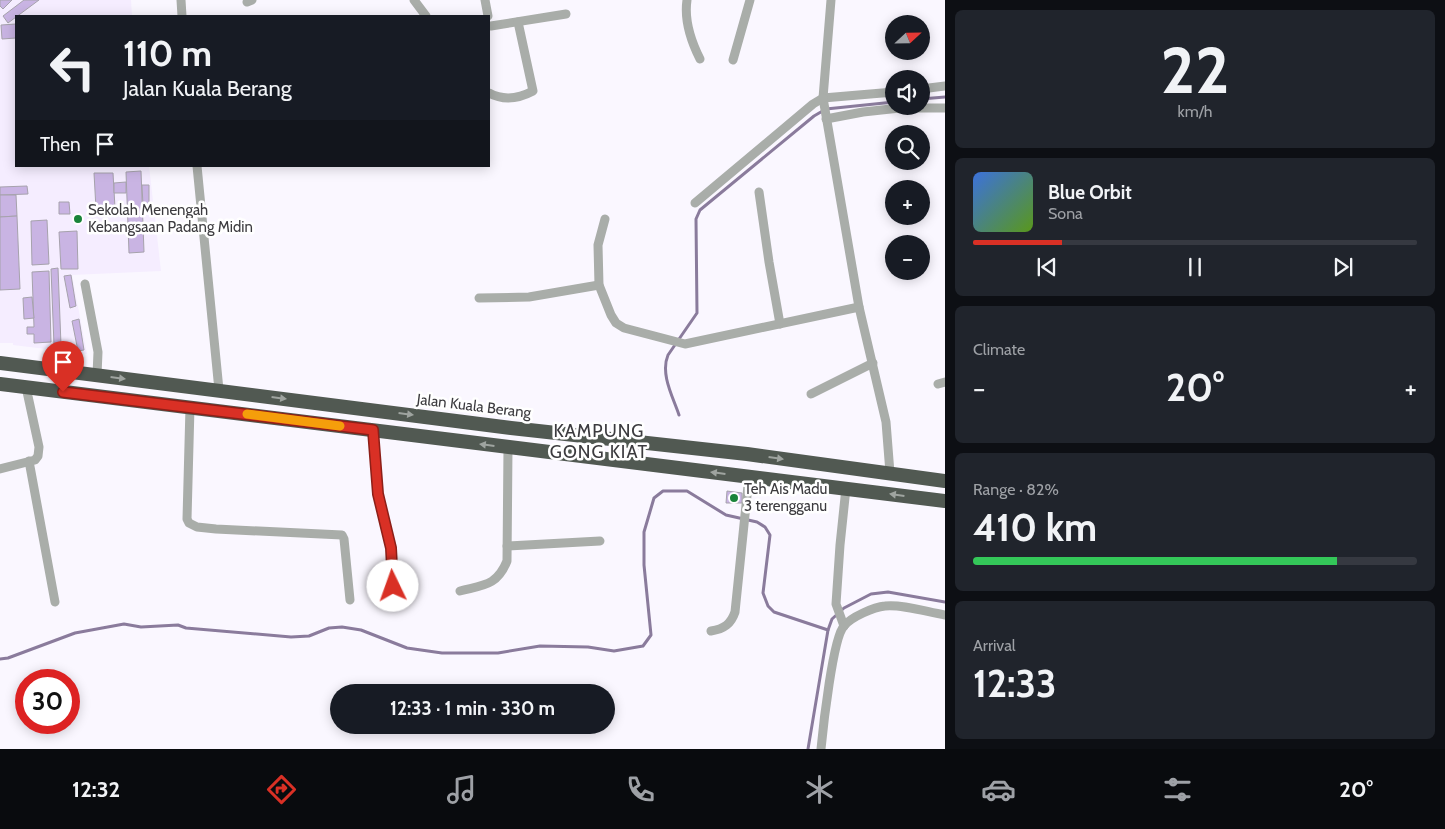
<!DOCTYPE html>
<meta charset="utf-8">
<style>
:root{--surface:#171b24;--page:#20242c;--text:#f1f3f6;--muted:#9ea1a6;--line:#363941;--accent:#d93025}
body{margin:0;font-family:Cabin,sans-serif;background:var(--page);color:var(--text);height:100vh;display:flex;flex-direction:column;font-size:19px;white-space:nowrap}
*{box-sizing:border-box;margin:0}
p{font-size:16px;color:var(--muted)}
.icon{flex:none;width:28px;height:28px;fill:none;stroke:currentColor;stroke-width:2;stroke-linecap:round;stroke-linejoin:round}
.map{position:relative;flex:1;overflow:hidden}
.side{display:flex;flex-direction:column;gap:10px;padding:10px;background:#0d0f14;width:500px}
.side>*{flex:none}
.guide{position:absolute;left:15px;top:15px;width:475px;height:152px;border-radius:0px;box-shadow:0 2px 12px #0003;background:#171b24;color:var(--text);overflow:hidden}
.needle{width:32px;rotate:68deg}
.buttons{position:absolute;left:885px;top:15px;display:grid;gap:10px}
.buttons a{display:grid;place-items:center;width:45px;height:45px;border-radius:50%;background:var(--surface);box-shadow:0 2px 12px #0003;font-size:25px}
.speed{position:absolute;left:15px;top:669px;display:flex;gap:10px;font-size:25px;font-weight:700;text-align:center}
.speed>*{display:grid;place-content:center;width:65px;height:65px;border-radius:50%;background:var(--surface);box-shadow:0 2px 12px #0003;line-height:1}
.speed .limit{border:8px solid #d22;background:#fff;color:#111}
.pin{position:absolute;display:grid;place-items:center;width:42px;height:42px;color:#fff;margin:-51px -21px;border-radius:50% 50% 50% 0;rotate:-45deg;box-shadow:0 0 5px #0007}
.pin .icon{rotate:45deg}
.me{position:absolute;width:55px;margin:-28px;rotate:357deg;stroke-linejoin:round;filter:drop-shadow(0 0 4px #0008)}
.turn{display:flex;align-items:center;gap:18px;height:105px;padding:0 25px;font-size:22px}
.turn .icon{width:65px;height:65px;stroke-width:2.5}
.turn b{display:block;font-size:35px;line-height:42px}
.then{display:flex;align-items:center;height:48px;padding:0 25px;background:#0003;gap:10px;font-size:19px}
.big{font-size:38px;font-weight:700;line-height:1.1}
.side .card{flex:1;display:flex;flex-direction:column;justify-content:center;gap:8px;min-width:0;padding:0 18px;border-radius:8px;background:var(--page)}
.side .dial{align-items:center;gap:0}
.dial b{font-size:65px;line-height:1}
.song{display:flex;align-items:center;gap:15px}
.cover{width:60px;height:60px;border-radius:8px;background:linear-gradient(135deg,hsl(220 70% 55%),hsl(90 70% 35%))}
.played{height:5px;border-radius:2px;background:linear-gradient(90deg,var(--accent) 20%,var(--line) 20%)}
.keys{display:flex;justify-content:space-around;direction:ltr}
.heat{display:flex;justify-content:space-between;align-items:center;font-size:28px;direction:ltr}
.charge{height:8px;border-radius:4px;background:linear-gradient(90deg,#34c759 82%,var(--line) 0)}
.trip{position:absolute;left:330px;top:684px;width:285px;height:50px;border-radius:25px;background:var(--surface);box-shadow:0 2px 12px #0003;font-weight:700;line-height:50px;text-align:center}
.dock{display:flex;height:80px;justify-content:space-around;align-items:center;background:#090b0e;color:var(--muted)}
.dock .icon{width:35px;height:35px}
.dock .current{color:var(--accent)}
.dock b{font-size:22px;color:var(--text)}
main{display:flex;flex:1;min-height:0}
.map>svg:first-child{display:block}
</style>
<main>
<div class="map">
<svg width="945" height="749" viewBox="0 0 945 749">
<rect width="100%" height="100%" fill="#faf7ff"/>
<polygon fill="#f5edff" points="0,0 131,0 132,16 16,16 16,166 149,166 161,271 72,275 87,354 13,345 13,343 0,343"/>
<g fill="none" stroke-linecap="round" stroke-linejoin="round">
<g stroke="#8a7b9c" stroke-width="3">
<polyline points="921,99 945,97"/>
<path d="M679 415C673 397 660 374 668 355L697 313 696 219 700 210 814 116 826 109 894 102"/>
<polyline points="0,659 8,658 75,633 124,624 141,627 178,625 186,628 291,637 309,636 329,628 342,627 361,630 407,648 442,653 498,653 540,646 588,647 614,651 643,646 651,635 644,565 644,532 654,498 663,491 687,491 726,515 757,522 765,527 770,535 763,593 768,606 774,612 828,630"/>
<polyline points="808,749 828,630 832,619 844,608 871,594 888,592 945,602"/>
</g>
</g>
<g fill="#c9b4e3" stroke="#a6a2ac">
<polygon points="0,0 12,0 3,9 0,6"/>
<polygon points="24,0 39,0 8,23 3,16"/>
<polygon points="16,24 16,38 2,39 1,25"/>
<polygon points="141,171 144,252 129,253 126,172"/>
<polygon points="94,173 113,173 115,208 96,209"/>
<polygon points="126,182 126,193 114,193 114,183"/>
<polygon points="142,185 149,185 149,206 143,206"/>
<polygon points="27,186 28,194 0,195 0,187"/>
<polygon points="0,195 16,195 17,216 0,217"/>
<polygon points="59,202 69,202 70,214 59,214"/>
<polygon points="17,216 20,289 0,290 0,217"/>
<polygon points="47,220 49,264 32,265 31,221"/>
<polygon points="77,231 78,269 61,269 59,232"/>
<polygon points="58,268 61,345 54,345 51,269"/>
<polygon points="49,271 51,342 34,343 34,334 27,334 27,327 34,327 32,272"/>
<polygon points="71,275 76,306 70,308 64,276"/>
<polygon points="32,297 34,318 24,319 23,298"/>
<polygon points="79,319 84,350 78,351 72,321"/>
<polygon points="727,491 742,493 742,503 726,503"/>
</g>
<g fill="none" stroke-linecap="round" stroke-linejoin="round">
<g stroke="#a9ada9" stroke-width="9">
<polyline points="181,0 182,16"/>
<polyline points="414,0 426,16"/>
<polyline points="485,0 488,16"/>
<path d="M687 0C684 20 691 41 700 59"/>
<polyline points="831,0 823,98 894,92"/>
<polyline points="247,2 252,0"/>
<polyline points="491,26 566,14"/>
<polyline points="733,60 750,0"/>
<polyline points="921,89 945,86"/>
<path d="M489 93C504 101 518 99 533 91L518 22"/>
<polyline points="823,98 859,307 886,422 890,473"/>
<polyline points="826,119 863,112 900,108 945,108"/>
<polyline points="197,166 219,390"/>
<polyline points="759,192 769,262 780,324"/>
<polyline points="695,203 813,104 823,98"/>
<polyline points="605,219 598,245 599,285 611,315 616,323 624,328 685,344 859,307"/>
<polyline points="85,284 98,352 97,375"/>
<polyline points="479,298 529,297 599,285"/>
<polyline points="938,384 945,382"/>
<polyline points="811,394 873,363"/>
<polyline points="190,407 187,519 189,523 197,527 216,529 342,535 344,539 350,600"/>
<polyline points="373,431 378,493 391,548 394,605"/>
<polyline points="29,461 55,602"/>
<polyline points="0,469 35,460 38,456 39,447 26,387"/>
<polyline points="507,546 600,541"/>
<path d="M460 591C483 585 497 586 507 561L508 448"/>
<polyline points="844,626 836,604 840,545 846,488"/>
<path d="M711 631C724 629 731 624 735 612L749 476"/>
<path d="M821 749C823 728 833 637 844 626 851 617 874 607 885 606 902 604 927 612 945 615"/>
</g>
<g stroke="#515952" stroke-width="14">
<polyline points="0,363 511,428 747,454 945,481"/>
<polyline points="0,384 945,501"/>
</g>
</g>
<defs><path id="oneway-solid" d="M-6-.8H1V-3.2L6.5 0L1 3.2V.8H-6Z" transform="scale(1.25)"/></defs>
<g fill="#9fa4a0">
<use href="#oneway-solid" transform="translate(118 378) rotate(7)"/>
<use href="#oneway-solid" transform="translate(279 398) rotate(7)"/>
<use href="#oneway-solid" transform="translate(406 414) rotate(7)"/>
<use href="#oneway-solid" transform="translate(487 445) rotate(-173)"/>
<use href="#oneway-solid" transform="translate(776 458) rotate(8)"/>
<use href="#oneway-solid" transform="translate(718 473) rotate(-173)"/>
<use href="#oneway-solid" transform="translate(897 495) rotate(-172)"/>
</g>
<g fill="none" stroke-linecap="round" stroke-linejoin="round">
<g stroke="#8d1f18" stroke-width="12">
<polyline id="route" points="63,392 373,430 378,494 391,548 393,586"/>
</g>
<use href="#route" stroke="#d93025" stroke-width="9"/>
<polyline stroke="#f59e0b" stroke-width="9" points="247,414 340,426"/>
</g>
<g fill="#1a843a" stroke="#fff" stroke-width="2">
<circle cx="78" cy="219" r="5"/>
<circle cx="734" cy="498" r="5"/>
</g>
<g text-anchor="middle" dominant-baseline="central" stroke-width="5" stroke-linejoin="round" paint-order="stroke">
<g font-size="15" fill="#3c3b3f" stroke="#fff" text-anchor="start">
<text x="88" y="210">Sekolah Menengah<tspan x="88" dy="17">Kebangsaan Padang Midin</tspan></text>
<text x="744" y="489">Teh Ais Madu<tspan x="744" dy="17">3 terengganu</tspan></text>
</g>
<g font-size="15" fill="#3c3b3f" stroke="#fff">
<text transform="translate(474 406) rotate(7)">Jalan Kuala Berang</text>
</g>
<g font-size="18" letter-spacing="1" fill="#3c3b3f" stroke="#fff">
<text x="599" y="431">KAMPUNG<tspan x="599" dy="21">GONG KIAT</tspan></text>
</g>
</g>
</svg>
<div class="buttons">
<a><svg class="needle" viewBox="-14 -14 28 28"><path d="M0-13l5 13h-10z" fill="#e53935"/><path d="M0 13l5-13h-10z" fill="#9ea1a6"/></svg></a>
<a><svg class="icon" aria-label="sound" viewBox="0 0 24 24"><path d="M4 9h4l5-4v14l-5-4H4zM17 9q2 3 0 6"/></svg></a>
<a><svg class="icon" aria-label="search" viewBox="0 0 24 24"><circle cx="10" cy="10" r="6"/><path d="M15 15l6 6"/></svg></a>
<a>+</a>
<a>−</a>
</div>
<div class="speed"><div class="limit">30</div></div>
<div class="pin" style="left:63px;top:392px;background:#d93025"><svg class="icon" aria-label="arrive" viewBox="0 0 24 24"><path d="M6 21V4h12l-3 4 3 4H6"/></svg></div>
<svg class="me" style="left:393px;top:586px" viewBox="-20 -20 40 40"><circle r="19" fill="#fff"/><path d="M0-13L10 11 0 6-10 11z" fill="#d93025"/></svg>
<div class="trip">12:33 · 1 min · 330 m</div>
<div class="guide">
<div class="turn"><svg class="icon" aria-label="left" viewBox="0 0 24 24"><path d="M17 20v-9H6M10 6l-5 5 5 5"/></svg><div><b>110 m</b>Jalan Kuala Berang</div></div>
<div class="then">Then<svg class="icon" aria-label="arrive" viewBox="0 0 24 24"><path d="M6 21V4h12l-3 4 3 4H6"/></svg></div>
</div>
</div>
<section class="side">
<div class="card dial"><b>22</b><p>km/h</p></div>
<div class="card">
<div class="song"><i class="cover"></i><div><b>Blue Orbit</b><p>Sona</p></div></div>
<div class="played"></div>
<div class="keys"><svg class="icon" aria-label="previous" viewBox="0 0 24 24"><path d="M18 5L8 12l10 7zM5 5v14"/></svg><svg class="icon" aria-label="pause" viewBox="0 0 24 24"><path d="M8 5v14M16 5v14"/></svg><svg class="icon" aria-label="next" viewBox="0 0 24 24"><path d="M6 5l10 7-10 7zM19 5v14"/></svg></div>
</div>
<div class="card"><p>Climate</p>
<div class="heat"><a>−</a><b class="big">20°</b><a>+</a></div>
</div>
<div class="card"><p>Range · 82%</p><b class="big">410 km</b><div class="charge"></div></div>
<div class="card"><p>Arrival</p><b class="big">12:33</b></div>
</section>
</main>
<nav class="dock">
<b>12:32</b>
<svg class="icon current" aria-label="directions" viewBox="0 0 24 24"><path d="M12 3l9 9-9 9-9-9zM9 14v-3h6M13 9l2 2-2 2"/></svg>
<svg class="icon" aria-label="music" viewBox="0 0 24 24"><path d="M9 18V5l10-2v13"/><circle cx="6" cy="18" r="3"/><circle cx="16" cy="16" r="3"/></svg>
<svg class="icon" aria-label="phone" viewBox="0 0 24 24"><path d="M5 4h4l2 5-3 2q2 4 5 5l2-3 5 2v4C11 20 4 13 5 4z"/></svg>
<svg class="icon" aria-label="climate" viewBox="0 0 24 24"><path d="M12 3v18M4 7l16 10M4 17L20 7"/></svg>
<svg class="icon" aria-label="car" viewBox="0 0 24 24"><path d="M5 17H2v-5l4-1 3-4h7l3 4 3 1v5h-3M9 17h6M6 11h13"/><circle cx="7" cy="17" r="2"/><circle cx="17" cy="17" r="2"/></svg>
<svg class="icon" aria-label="filters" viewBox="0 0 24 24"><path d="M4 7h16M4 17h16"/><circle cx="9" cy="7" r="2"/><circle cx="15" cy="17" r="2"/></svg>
<b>20°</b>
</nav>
